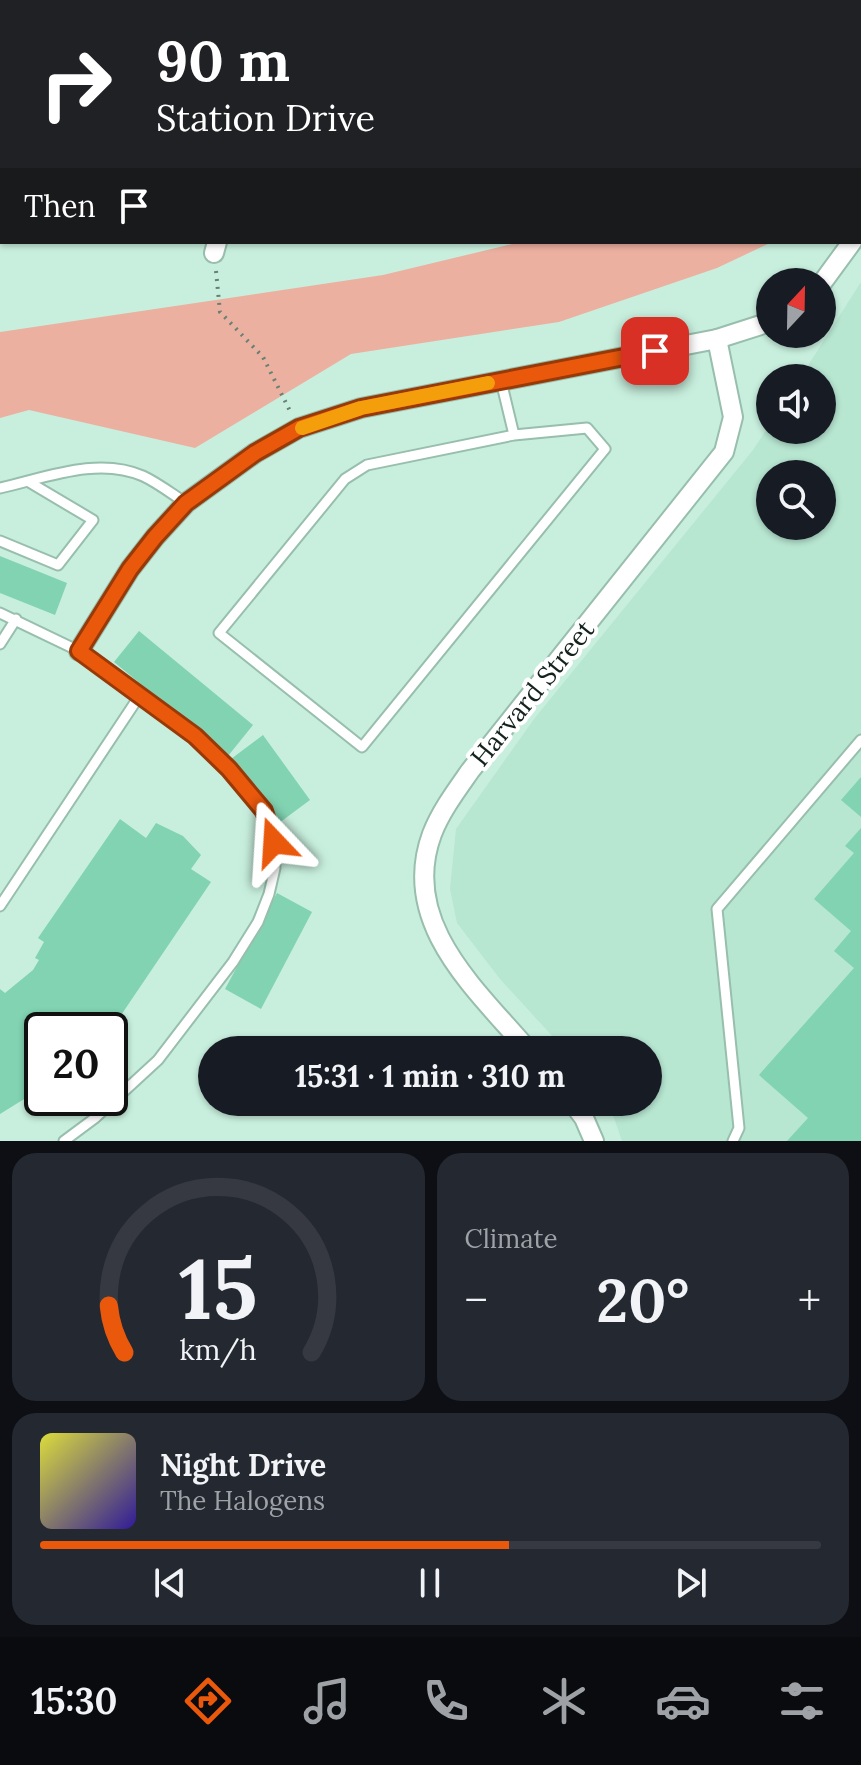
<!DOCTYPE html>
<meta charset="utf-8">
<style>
:root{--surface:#171b24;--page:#242831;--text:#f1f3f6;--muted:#9ea1a6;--line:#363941;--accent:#ea580c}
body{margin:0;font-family:Lora,serif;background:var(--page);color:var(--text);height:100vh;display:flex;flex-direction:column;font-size:30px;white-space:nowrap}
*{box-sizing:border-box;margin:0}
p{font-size:26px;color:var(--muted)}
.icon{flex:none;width:44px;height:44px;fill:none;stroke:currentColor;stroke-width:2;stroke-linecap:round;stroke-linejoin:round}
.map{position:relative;height:1141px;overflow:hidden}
.sheet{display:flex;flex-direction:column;gap:12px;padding:12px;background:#0d0f14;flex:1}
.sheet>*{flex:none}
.top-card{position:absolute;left:0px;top:0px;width:862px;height:244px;box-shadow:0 2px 6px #0004;background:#202124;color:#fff;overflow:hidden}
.needle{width:52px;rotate:22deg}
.fabs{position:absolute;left:756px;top:268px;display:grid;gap:16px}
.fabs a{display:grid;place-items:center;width:80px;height:80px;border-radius:50%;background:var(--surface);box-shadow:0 2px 6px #0004;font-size:40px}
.speed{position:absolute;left:24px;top:1012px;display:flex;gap:16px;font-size:40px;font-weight:700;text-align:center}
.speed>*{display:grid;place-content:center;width:104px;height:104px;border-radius:50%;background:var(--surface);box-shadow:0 2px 6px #0004;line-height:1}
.speed .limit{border:4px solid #111;border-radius:12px;background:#fff;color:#111}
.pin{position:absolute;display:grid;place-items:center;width:68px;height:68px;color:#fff;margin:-34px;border-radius:16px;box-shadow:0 4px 12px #0006}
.me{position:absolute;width:88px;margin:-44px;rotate:340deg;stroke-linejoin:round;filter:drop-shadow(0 0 6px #0008)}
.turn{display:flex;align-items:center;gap:28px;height:168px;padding:0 24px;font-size:36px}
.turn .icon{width:104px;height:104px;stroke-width:2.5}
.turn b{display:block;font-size:56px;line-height:68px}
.then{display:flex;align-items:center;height:76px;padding:0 24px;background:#0003;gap:16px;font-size:30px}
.big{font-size:60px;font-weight:700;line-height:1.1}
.sheet .tile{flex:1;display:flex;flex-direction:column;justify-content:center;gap:12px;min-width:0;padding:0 28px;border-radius:24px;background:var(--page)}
.sheet .dial{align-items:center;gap:0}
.dial svg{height:208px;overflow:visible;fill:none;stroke:var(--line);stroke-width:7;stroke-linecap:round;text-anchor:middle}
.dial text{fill:var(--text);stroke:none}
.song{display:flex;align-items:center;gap:24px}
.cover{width:96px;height:96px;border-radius:12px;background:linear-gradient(135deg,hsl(60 70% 55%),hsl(250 70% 35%))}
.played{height:8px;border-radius:4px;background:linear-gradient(90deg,var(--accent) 60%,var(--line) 60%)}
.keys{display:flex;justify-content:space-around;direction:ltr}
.heat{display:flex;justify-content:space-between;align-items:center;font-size:44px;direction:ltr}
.sheet .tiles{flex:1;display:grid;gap:12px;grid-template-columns:1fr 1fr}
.tile:last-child{grid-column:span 2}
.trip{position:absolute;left:198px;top:1036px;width:464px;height:80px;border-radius:40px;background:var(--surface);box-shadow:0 2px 6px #0004;font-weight:700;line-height:80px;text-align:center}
.tab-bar{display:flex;height:128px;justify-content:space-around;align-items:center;background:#090b0e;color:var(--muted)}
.tab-bar .icon{width:56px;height:56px}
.tab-bar .on{color:var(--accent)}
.tab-bar b{font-size:36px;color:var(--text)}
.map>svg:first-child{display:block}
</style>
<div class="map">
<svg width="861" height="1141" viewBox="0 0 861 1141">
<rect width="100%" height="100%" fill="#c8efde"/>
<path fill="#b7e6d1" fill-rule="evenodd" d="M861 282V1141H622L614 1118 604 1102H648V1050H565L500 979 457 923 450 889 456 829 534 719 753 450 770 424V430H822V378H800ZM770 474H822V526H770Z"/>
<g fill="#ecb0a0">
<polygon points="463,0 674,0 677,2 464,2"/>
<polygon points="512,242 772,242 717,268 559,322 351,354 195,448 29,410 0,418 0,332 383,275 512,244"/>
</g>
<g fill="#81d3b2">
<polygon points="0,556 67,583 55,615 0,593"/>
<polygon points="139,631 253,725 228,756 114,662"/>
<polygon points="263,735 310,800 279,823 231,759"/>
<polygon points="861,777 861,817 841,800"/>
<polygon points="120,819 146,838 156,823 183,836 201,855 191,869 211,882 113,1027 105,1022 99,1030 42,1030 42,1088 0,1114 0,989 5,993 33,970 39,960 35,958 44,942 38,938"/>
<polygon points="861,828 861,1141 787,1141 808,1118 759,1075 854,968 834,951 851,931 814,899 854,853 845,846"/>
<polygon points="277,893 312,912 261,1009 225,989"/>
</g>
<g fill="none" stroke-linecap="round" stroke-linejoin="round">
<g stroke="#98bead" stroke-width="13">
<g id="lane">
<polyline points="751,0 753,2"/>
<polyline points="860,40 861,39"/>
<polyline points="501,381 514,435 587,428 605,449 362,747 219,633 345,479 367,465 514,435"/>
<path d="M0 488C45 478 98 456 143 476 158 483 172 494 186 503"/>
<polyline points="0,541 58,565 93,520 29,482"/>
<polyline points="0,613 79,651 195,736 253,795 264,811 274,842 275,868 269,894 258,922 233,962 158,1060 95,1118 64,1141"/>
<polyline points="0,644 16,619"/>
<polyline points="0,906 140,695"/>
<polyline points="733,1141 739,1128 717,909 861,740"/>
</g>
</g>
<g stroke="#98bead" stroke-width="22">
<g id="street">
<polyline points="189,0 189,2"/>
<polyline points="0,85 2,84"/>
<polyline points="860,224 861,221"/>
<polyline points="214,253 217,242"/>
<polyline points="822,283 852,242"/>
<polyline points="79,651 130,569 155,537 186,503 255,453 299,428 361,408 717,339 770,322"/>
<path d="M528 1050C476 989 399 923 432 834 441 811 456 791 470 771L724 452 733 417 717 339"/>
<polyline points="572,1102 584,1118 594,1141"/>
</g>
</g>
<polyline stroke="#668075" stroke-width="4" stroke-dasharray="2 6" stroke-linecap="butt" points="216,271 220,312 263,357 290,411"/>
<use href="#lane" stroke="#fff" stroke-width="9"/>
<use href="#street" stroke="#fff" stroke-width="18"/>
</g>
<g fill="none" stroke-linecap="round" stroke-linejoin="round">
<g stroke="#983908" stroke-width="20">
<polyline id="route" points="274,842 264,811 229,769 195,736 79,651 130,569 155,537 186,503 255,453 299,428 361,408 655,351"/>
</g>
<use href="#route" stroke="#ea580c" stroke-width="14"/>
<polyline stroke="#f59e0b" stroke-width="14" points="302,428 361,408 488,383"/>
</g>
<g text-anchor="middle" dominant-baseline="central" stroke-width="8" stroke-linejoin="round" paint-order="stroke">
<g font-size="26" fill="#14221c" stroke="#fff">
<text transform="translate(532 693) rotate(-51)">Harvard Street</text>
</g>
</g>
</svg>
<div class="fabs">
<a><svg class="needle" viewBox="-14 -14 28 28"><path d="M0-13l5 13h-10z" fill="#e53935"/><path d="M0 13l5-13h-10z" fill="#9ea1a6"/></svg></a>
<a><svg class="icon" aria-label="sound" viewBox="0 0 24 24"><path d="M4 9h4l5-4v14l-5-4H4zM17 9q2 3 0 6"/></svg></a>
<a><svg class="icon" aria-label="search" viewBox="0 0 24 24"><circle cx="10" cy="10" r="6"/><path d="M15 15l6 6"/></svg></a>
</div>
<div class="speed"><div class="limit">20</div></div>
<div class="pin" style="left:655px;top:351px;background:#d93025"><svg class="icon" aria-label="arrive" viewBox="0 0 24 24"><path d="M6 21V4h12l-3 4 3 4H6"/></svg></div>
<svg class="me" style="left:274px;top:842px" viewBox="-20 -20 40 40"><path d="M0-17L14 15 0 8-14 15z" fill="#ea580c" stroke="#fff" stroke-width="4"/></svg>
<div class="trip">15:31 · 1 min · 310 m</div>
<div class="top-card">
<div class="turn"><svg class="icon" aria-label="right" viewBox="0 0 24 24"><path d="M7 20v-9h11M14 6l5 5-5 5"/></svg><div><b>90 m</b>Station Drive</div></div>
<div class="then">Then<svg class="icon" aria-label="arrive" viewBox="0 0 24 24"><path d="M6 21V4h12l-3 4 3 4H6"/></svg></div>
</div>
</div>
<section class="sheet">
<div class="tiles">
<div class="tile dial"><svg viewBox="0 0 100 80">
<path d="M14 69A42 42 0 1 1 86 69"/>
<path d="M14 69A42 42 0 0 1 8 51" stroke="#ea580c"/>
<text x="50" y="56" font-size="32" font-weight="700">15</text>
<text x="50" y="72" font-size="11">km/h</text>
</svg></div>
<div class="tile"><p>Climate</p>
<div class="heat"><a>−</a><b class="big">20°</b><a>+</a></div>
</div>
<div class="tile">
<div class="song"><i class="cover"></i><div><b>Night Drive</b><p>The Halogens</p></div></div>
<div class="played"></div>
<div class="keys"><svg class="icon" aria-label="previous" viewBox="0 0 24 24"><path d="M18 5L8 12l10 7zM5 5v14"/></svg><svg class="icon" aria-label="pause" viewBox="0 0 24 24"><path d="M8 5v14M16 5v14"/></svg><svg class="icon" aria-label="next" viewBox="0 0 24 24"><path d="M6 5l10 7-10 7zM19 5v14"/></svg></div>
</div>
</div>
</section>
<nav class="tab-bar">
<b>15:30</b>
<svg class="icon on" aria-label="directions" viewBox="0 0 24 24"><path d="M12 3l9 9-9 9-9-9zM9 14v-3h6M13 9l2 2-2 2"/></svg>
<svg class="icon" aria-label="music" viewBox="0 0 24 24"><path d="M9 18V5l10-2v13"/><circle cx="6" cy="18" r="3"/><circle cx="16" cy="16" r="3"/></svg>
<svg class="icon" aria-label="phone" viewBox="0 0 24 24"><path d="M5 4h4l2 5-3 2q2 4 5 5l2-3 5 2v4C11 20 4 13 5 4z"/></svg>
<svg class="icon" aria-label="climate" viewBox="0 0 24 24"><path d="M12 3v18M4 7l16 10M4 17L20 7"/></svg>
<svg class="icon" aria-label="car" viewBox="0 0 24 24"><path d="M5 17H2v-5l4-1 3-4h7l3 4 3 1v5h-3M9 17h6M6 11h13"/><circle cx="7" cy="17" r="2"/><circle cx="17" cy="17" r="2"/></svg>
<svg class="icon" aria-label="filters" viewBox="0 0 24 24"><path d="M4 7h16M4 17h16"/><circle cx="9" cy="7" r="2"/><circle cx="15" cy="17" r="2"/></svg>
</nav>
